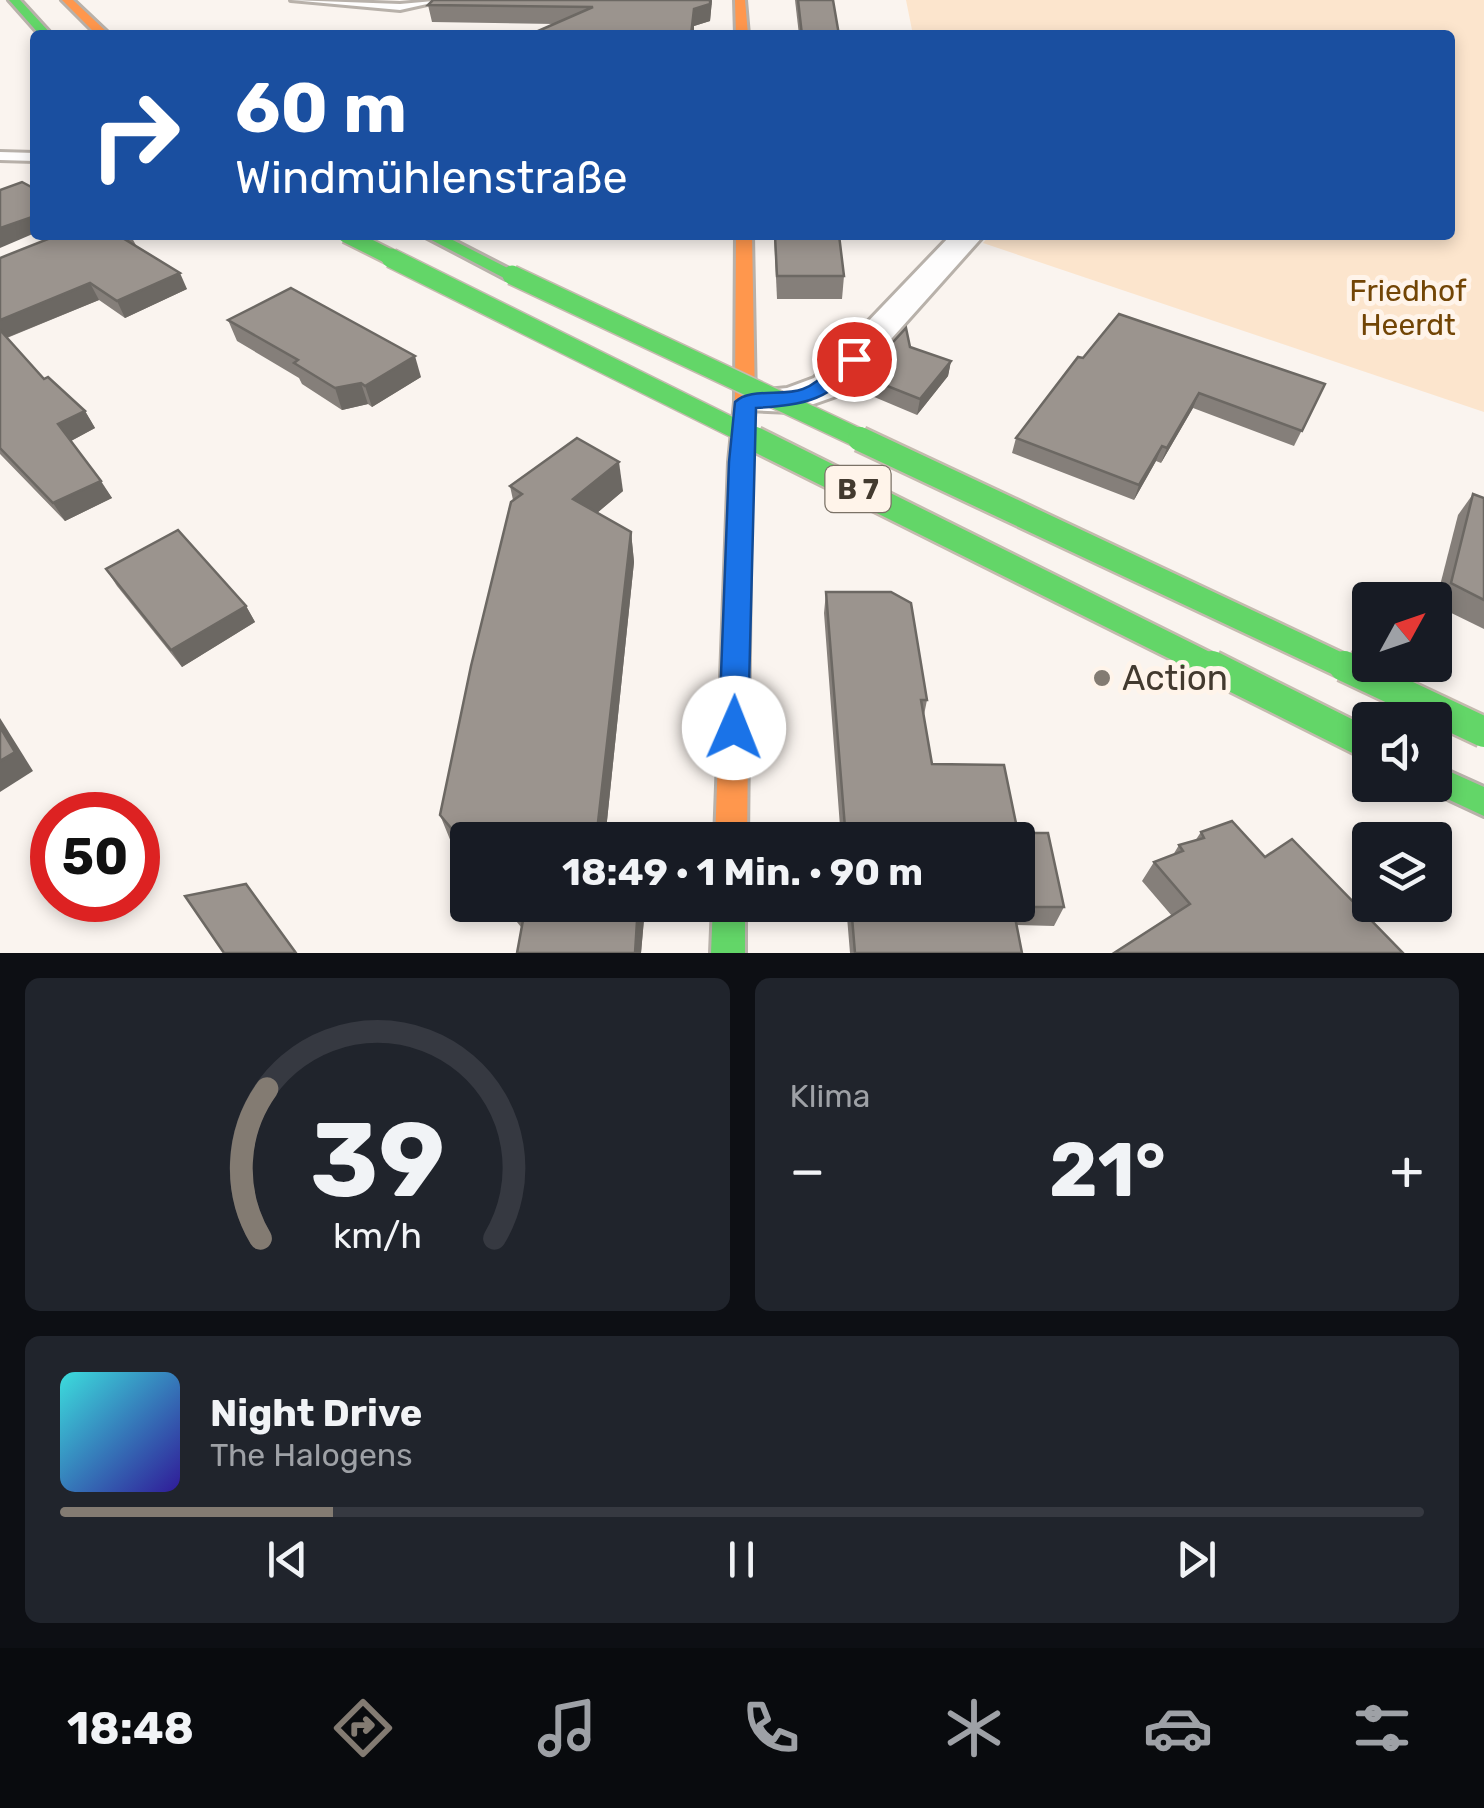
<!DOCTYPE html>
<html lang="de">
<meta charset="utf-8">
<style>
:root{--surface:#171b24;--page:#20242c;--text:#f1f3f6;--muted:#9ea1a6;--line:#363941;--accent:#837b72}
body{margin:0;font-family:Rubik,sans-serif;background:var(--page);color:var(--text);height:100vh;display:flex;flex-direction:column;font-size:38px;white-space:nowrap}
*{box-sizing:border-box;margin:0}
p{font-size:32px;color:var(--muted)}
.icon{flex:none;width:55px;height:55px;fill:none;stroke:currentColor;stroke-width:2;stroke-linecap:round;stroke-linejoin:round}
.map{position:relative;height:953px;overflow:hidden}
.side{display:flex;flex-direction:column;gap:25px;padding:25px;background:#0d0f14;flex:1}
.side>*{flex:none}
.hud{position:absolute;left:30px;top:30px;width:1425px;height:210px;border-radius:10px;box-shadow:0 5px 15px #0003;background:#1a4fa0;color:#fff;overflow:hidden}
.needle{width:65px;rotate:50deg}
.buttons{position:absolute;left:1352px;top:582px;display:grid;gap:20px}
.buttons a{display:grid;place-items:center;width:100px;height:100px;border-radius:10px;background:var(--surface);box-shadow:0 5px 15px #0003;font-size:50px}
.speed{position:absolute;left:30px;top:792px;display:flex;gap:20px;font-size:50px;font-weight:700;text-align:center}
.speed>*{display:grid;place-content:center;width:130px;height:130px;border-radius:50%;background:var(--surface);box-shadow:0 5px 15px #0003;line-height:1}
.speed .limit{border:15px solid #d22;background:#fff;color:#111}
.pin{position:absolute;display:grid;place-items:center;width:85px;height:85px;color:#fff;margin:-42px;border:5px solid #fff;border-radius:50%;box-shadow:0 2px 10px #0007}
.me{position:absolute;width:110px;margin:-55px;rotate:1deg;stroke-linejoin:round;filter:drop-shadow(0 0 8px #0008)}
.turn{display:flex;align-items:center;gap:35px;height:210px;padding:0 40px;font-size:45px}
.turn .icon{width:130px;height:130px;stroke-width:2.5}
.turn b{display:block;font-size:70px;line-height:85px}
.big{font-size:75px;font-weight:700;line-height:1.1}
.side .card{flex:1;display:flex;flex-direction:column;justify-content:center;gap:15px;min-width:0;padding:0 35px;border-radius:15px;background:var(--page)}
.side .dial{align-items:center;gap:0}
.dial svg{height:260px;overflow:visible;fill:none;stroke:var(--line);stroke-width:7;stroke-linecap:round;text-anchor:middle}
.dial text{fill:var(--text);stroke:none}
.song{display:flex;align-items:center;gap:30px}
.cover{width:120px;height:120px;border-radius:15px;background:linear-gradient(135deg,hsl(180 70% 55%),hsl(250 70% 35%))}
.played{height:10px;border-radius:5px;background:linear-gradient(90deg,var(--accent) 20%,var(--line) 20%)}
.keys{display:flex;justify-content:space-around;direction:ltr}
.heat{display:flex;justify-content:space-between;align-items:center;font-size:55px;direction:ltr}
.side .tiles{flex:1;display:grid;gap:25px;grid-template-columns:1fr 1fr}
.card:last-child{grid-column:span 2}
.trip{position:absolute;left:450px;top:822px;width:585px;height:100px;border-radius:10px;background:var(--surface);box-shadow:0 5px 15px #0003;font-weight:700;line-height:100px;text-align:center}
.menu{display:flex;height:160px;justify-content:space-around;align-items:center;background:#090b0e;color:var(--muted)}
.menu .icon{width:70px;height:70px}
.menu .active{color:var(--accent)}
.menu b{font-size:45px;color:var(--text)}
.map>svg:first-child{display:block}
</style>
<div class="map">
<svg width="1484" height="953" viewBox="0 0 1484 953">
<rect width="100%" height="100%" fill="#faf4ef"/>
<polygon fill="#fce5cd" points="906,0 1484,0 1484,412 983,243 990,235 1450,235 1450,35 913,35"/>
<g fill="none" stroke-linecap="round" stroke-linejoin="round">
<g stroke="#b8b1aa" stroke-width="6">
<g id="lane">
<polygon points="291,0 400,4 445,0 400,10"/>
<polygon points="0,152 35,153 35,161 0,160"/>
</g>
</g>
<g stroke="#b8b1aa" stroke-width="6">
<polygon id="street" points="951,235 984,235 842,394 791,412 748,410 742,401 748,392 787,388 814,378"/>
</g>
<g stroke="#b8b1aa" stroke-width="6">
<g id="fast">
<polygon points="9,0 20,0 52,35 40,35"/>
<polygon points="422,235 443,235 521,275 512,280 506,279"/>
<polygon points="1435,765 1484,787 1484,816 1424,788 1435,785"/>
<polygon points="713,905 745,905 745,953 711,953"/>
</g>
</g>
<g stroke="#b8b1aa" stroke-width="6">
<g id="slow">
<polygon points="62,0 73,0 110,35 97,35"/>
<polygon points="735,0 745,0 748,35 736,35"/>
<polygon points="736,235 752,235 755,402 751,462 747,840 715,840 729,462 735,402"/>
</g>
</g>
<use href="#lane" fill="#fefdfd" fill-rule="evenodd"/>
<use href="#street" fill="#fefdfd" fill-rule="evenodd"/>
<use href="#fast" fill="#63d668" fill-rule="evenodd"/>
<use href="#slow" fill="#ff974d" fill-rule="evenodd"/>
<g stroke="#c5baaf" stroke-width="19" stroke-linecap="butt">
<polyline id="fast-bridge-far3" points="346,235 396,260"/>
</g>
<g stroke="#c5baaf" stroke-width="22" stroke-linecap="butt">
<g id="fast-bridge-far2">
<polyline points="391,258 760,441"/>
<polyline points="512,275 865,441"/>
</g>
</g>
<g stroke="#c5baaf" stroke-width="29" stroke-linecap="butt">
<g id="fast-bridge-far1">
<polyline points="755,439 1217,669"/>
<polyline points="860,439 1349,669"/>
</g>
</g>
<g stroke="#c5baaf" stroke-width="35" stroke-linecap="butt">
<g id="fast-bridge">
<polyline points="1212,666 1370,745"/>
<polyline points="1344,666 1484,732"/>
</g>
</g>
<use href="#fast-bridge-far3" stroke="#63d668" stroke-width="15"/>
<use href="#fast-bridge-far2" stroke="#63d668" stroke-width="19"/>
<use href="#fast-bridge-far1" stroke="#63d668" stroke-width="24"/>
<use href="#fast-bridge" stroke="#63d668" stroke-width="30"/>
</g>
<g fill="#857f7a">
<polygon points="433,0 712,0 710,21 694,26 694,35 529,35 555,24 432,22 428,5"/>
<polygon points="795,0 833,0 839,35 799,35"/>
<polygon points="774,235 839,235 844,276 842,299 777,299"/>
<polygon points="132,238 137,247 187,289 125,318 99,300 7,338 44,379 85,411 95,428 71,441 112,498 65,521 0,454 0,258"/>
<polygon points="228,320 421,377 372,407 368,404 342,410 302,384 299,378 237,341"/>
<polygon points="910,347 951,361 948,376 917,415 860,391 862,376"/>
<polygon points="1083,358 1325,384 1294,446 1193,408 1161,463 1156,461 1134,500 1012,453 1016,438"/>
<polygon points="510,486 623,491 597,513 631,532 634,562 605,840 468,840 468,862 451,842 440,815 513,500"/>
<polygon points="1473,494 1484,498 1484,629 1435,605 1458,515"/>
<polygon points="106,569 246,606 255,622 182,667 117,586"/>
<polygon points="826,592 927,700 924,715 932,764 1018,833 1064,907 1054,926 1017,925 1022,953 850,953 846,905 1018,905 1018,840 841,840 824,613"/>
<polygon points="1201,832 1265,857 1172,916 1142,881 1154,862 1173,855 1179,845 1195,841"/>
<polygon points="503,905 641,905 644,919 641,953 517,953 521,927"/>
</g>
<g fill="#6c6863">
<polygon points="712,0 710,21 694,26 694,35 691,35 694,9"/>
<polygon points="32,216 35,222 35,233 0,248 0,228"/>
<polygon points="180,273 187,289 125,318 117,301"/>
<polygon points="90,283 99,300 3,339 0,334 0,320"/>
<polygon points="415,356 421,377 372,407 365,386"/>
<polygon points="951,361 948,376 917,415 920,399"/>
<polygon points="361,383 368,404 342,410 335,388"/>
<polygon points="1199,393 1193,408 1161,463 1167,448"/>
<polygon points="85,411 95,428 69,442 58,424"/>
<polygon points="1162,446 1156,461 1134,500 1139,485"/>
<polygon points="619,462 623,491 578,529 573,499"/>
<polygon points="101,481 112,498 65,521 53,503"/>
<polygon points="631,532 634,562 605,840 596,840"/>
<polygon points="246,606 255,622 182,667 171,650"/>
<polygon points="0,718 33,771 0,792"/>
<polygon points="638,905 641,905 644,919 641,953 635,953"/>
</g>
<g fill="#9b948e" stroke="#6c6863" stroke-width="2.5">
<polygon points="433,0 710,0 710,4 694,9 691,35 529,35 593,7 428,5"/>
<polygon points="798,0 833,0 839,35 802,35"/>
<polygon points="22,182 35,189 35,216 0,228 0,190"/>
<polygon points="58,235 127,235 132,238 126,240 180,273 117,301 90,283 0,320 0,258"/>
<polygon points="775,235 839,235 844,276 777,276"/>
<polygon points="291,288 415,356 365,386 361,383 335,388 294,363 298,360 228,320"/>
<polygon points="1119,314 1325,384 1302,431 1199,393 1167,448 1162,446 1139,485 1016,438 1078,357 1083,358"/>
<polygon points="906,328 910,347 951,361 920,399 862,376"/>
<polygon points="0,330 44,379 48,377 85,411 58,424 101,481 53,503 0,448"/>
<polygon points="577,438 619,462 573,499 631,532 596,840 468,840 468,848 440,815 471,666 511,502 522,494 510,486"/>
<polygon points="1473,494 1484,498 1484,600 1451,583"/>
<polygon points="178,530 246,606 171,650 106,569"/>
<polygon points="826,592 891,592 911,603 927,700 921,700 932,764 1004,765 1018,833 1048,833 1064,907 1013,907 1022,953 855,953 851,905 1018,905 1018,840 846,840"/>
<polygon points="0,727 15,752 0,761"/>
<polygon points="1232,821 1265,857 1292,839 1403,953 1114,953 1190,904 1154,862 1183,851 1179,845 1204,838 1201,832"/>
<polygon points="246,884 296,953 224,953 185,896"/>
<polygon points="515,905 638,905 635,953 517,953 524,915"/>
</g>
<path fill="#1a73e8" stroke="#114b97" stroke-width="2.5" d="M854 353 863 359C832 400 805 405 756 408L748 728 744 737 734 741 724 737 719 728 729 462 735 402C750 387 783 397 803 389 823 382 834 359 854 353Z"/>
<circle fill="#837b72" stroke="#fff4ea" stroke-width="4" cx="1102" cy="678" r="10"/>
<g text-anchor="middle" dominant-baseline="central" stroke-width="10" stroke-linejoin="round" paint-order="stroke">
<rect fill="#fff4ea" stroke="#7b7267" stroke-width="2.5" x="825.5" y="466" width="65" height="46" rx="8"/>
<g font-size="28" font-weight="bold" fill="#433a2f">
<text x="858" y="489">B 7</text>
</g>
<g font-size="30" fill="#724505" stroke="#fff4ea">
<text x="1408" y="291">Friedhof<tspan x="1408" dy="34">Heerdt</tspan></text>
</g>
<g font-size="35" fill="#433a2f" stroke="#fff4ea" text-anchor="start">
<text x="1122" y="678">Action</text>
</g>
</g>
</svg>
<div class="buttons">
<a><svg class="needle" viewBox="-14 -14 28 28"><path d="M0-13l5 13h-10z" fill="#e53935"/><path d="M0 13l5-13h-10z" fill="#9ea1a6"/></svg></a>
<a><svg class="icon" aria-label="sound" viewBox="0 0 24 24"><path d="M4 9h4l5-4v14l-5-4H4zM17 9q2 3 0 6"/></svg></a>
<a><svg class="icon" aria-label="layers" viewBox="0 0 24 24"><path d="M12 4l9 5-9 5-9-5zM3 14l9 5 9-5"/></svg></a>
</div>
<div class="speed"><div class="limit">50</div></div>
<div class="pin" style="left:854px;top:359px;background:#d93025"><svg class="icon" aria-label="arrive" viewBox="0 0 24 24"><path d="M6 21V4h12l-3 4 3 4H6"/></svg></div>
<svg class="me" style="left:734px;top:728px" viewBox="-20 -20 40 40"><circle r="19" fill="#fff"/><path d="M0-13L10 11 0 6-10 11z" fill="#1a73e8"/></svg>
<div class="trip">18:49 · 1 Min. · 90 m</div>
<div class="hud">
<div class="turn"><svg class="icon" aria-label="right" viewBox="0 0 24 24"><path d="M7 20v-9h11M14 6l5 5-5 5"/></svg><div><b>60 m</b>Windmühlenstraße</div></div>
</div>
</div>
<section class="side">
<div class="tiles">
<div class="card dial"><svg viewBox="0 0 100 80">
<path d="M14 69A42 42 0 1 1 86 69"/>
<path d="M14 69A42 42 0 0 1 16 23" stroke="#837b72"/>
<text x="50" y="56" font-size="32" font-weight="700">39</text>
<text x="50" y="72" font-size="11">km/h</text>
</svg></div>
<div class="card"><p>Klima</p>
<div class="heat"><a>−</a><b class="big">21°</b><a>+</a></div>
</div>
<div class="card">
<div class="song"><i class="cover"></i><div><b>Night Drive</b><p>The Halogens</p></div></div>
<div class="played"></div>
<div class="keys"><svg class="icon" aria-label="previous" viewBox="0 0 24 24"><path d="M18 5L8 12l10 7zM5 5v14"/></svg><svg class="icon" aria-label="pause" viewBox="0 0 24 24"><path d="M8 5v14M16 5v14"/></svg><svg class="icon" aria-label="next" viewBox="0 0 24 24"><path d="M6 5l10 7-10 7zM19 5v14"/></svg></div>
</div>
</div>
</section>
<nav class="menu">
<b>18:48</b>
<svg class="icon active" aria-label="directions" viewBox="0 0 24 24"><path d="M12 3l9 9-9 9-9-9zM9 14v-3h6M13 9l2 2-2 2"/></svg>
<svg class="icon" aria-label="music" viewBox="0 0 24 24"><path d="M9 18V5l10-2v13"/><circle cx="6" cy="18" r="3"/><circle cx="16" cy="16" r="3"/></svg>
<svg class="icon" aria-label="phone" viewBox="0 0 24 24"><path d="M5 4h4l2 5-3 2q2 4 5 5l2-3 5 2v4C11 20 4 13 5 4z"/></svg>
<svg class="icon" aria-label="climate" viewBox="0 0 24 24"><path d="M12 3v18M4 7l16 10M4 17L20 7"/></svg>
<svg class="icon" aria-label="car" viewBox="0 0 24 24"><path d="M5 17H2v-5l4-1 3-4h7l3 4 3 1v5h-3M9 17h6M6 11h13"/><circle cx="7" cy="17" r="2"/><circle cx="17" cy="17" r="2"/></svg>
<svg class="icon" aria-label="filters" viewBox="0 0 24 24"><path d="M4 7h16M4 17h16"/><circle cx="9" cy="7" r="2"/><circle cx="15" cy="17" r="2"/></svg>
</nav>
